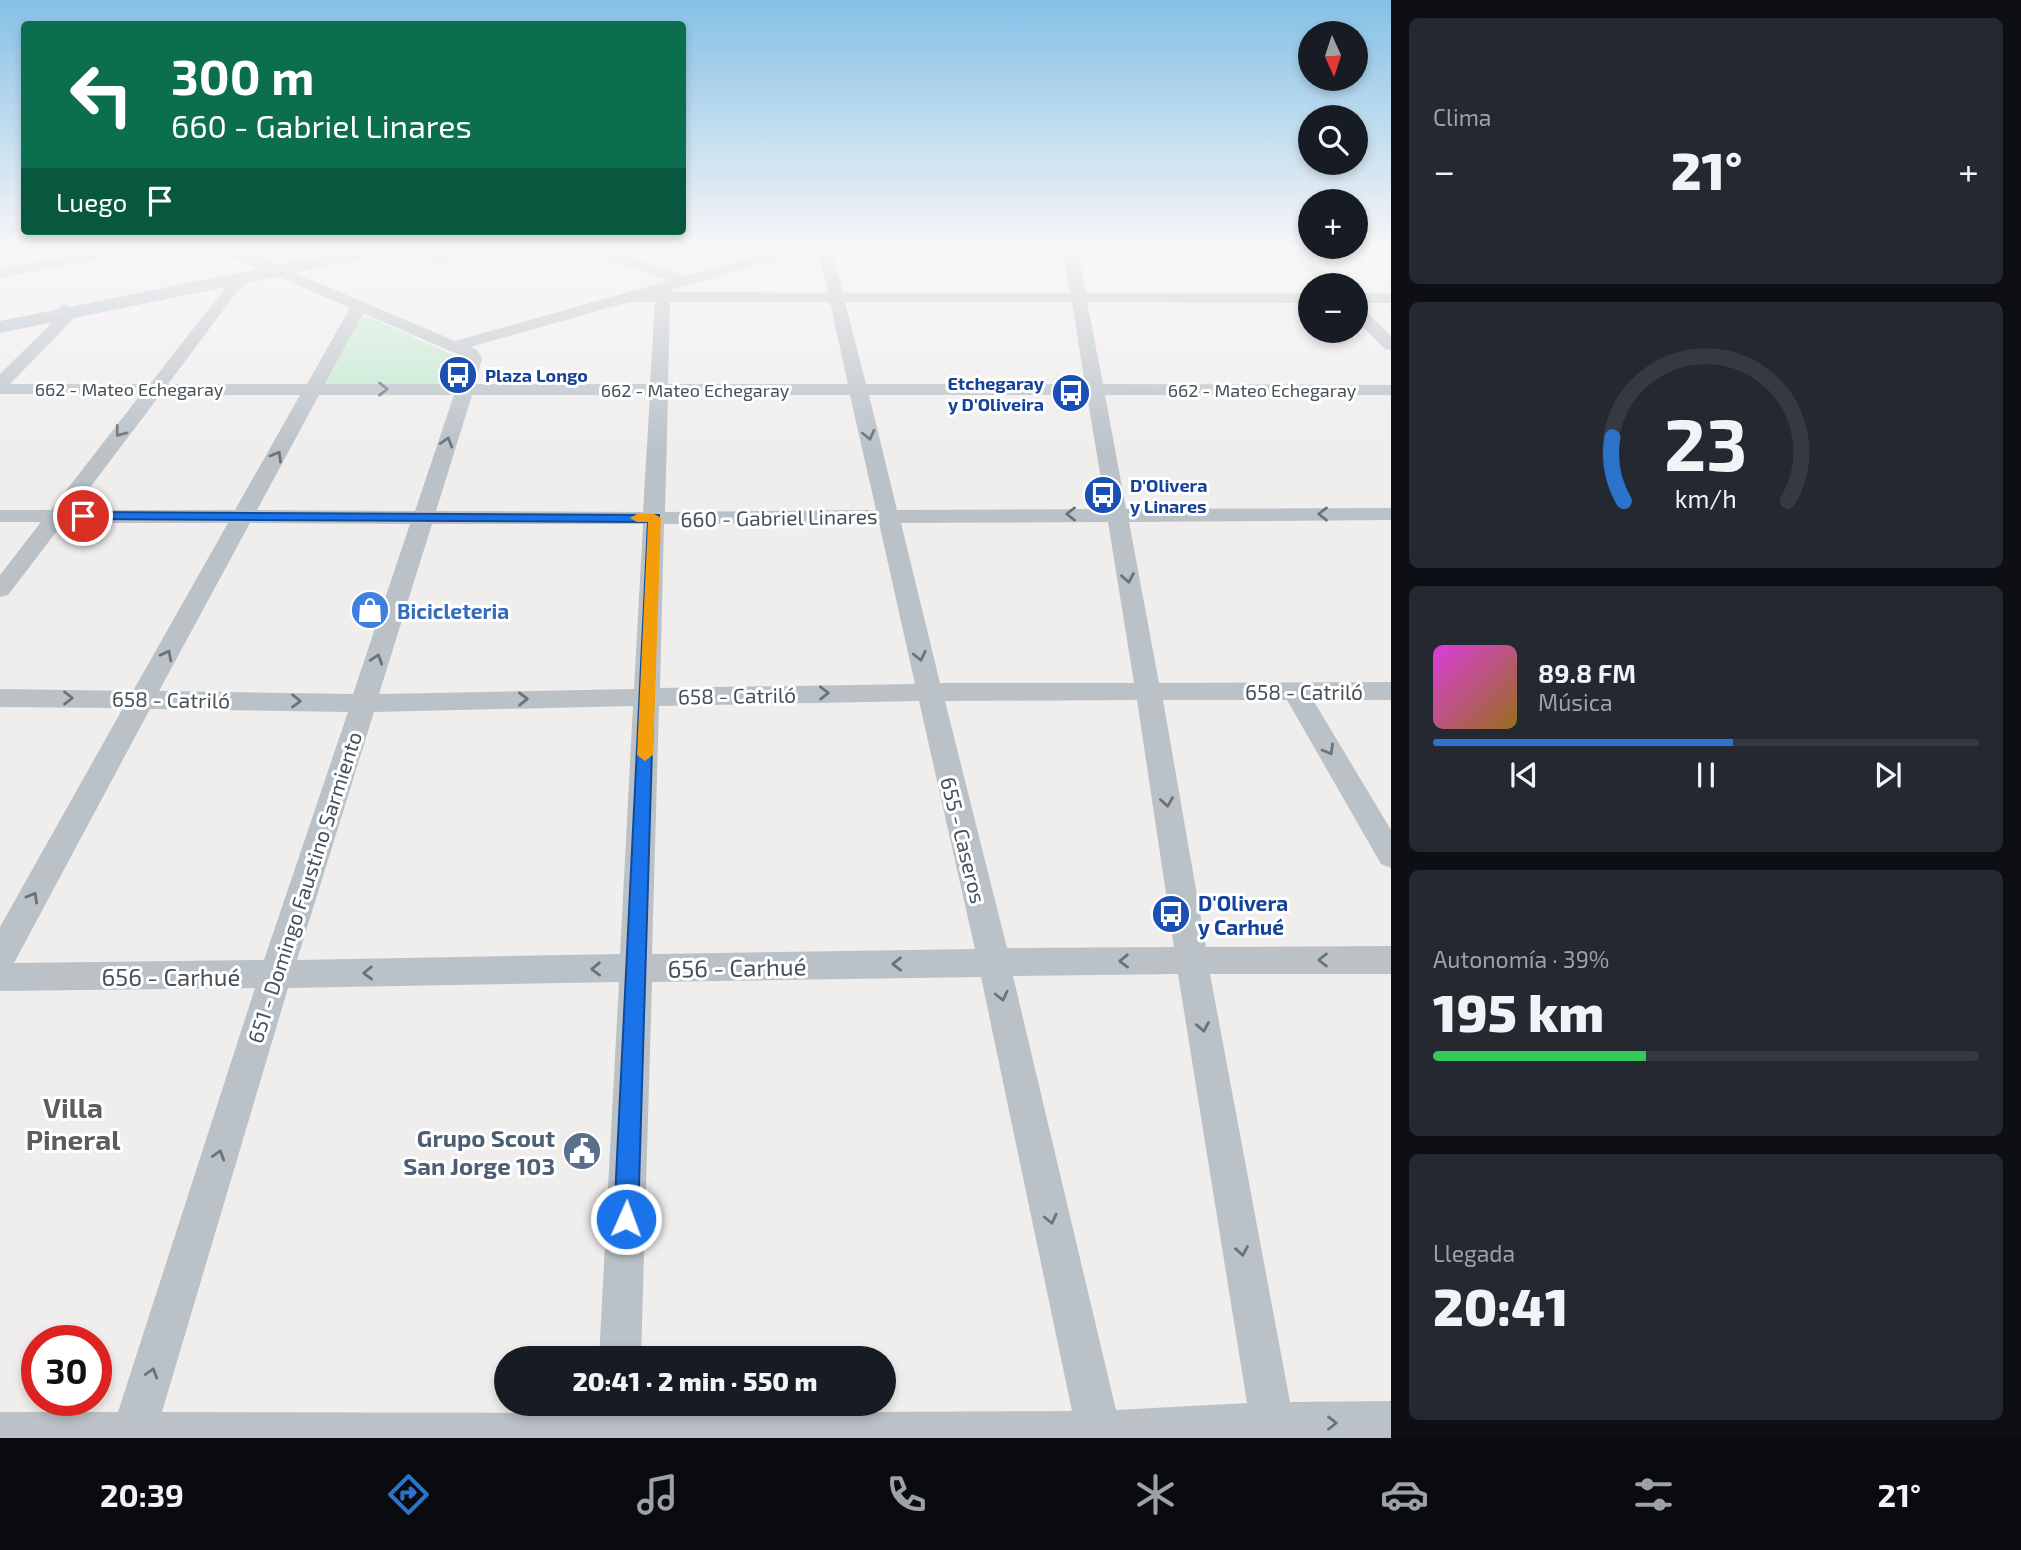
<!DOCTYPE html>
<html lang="es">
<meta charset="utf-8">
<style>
:root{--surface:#171b24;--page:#242831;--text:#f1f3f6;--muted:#9ea1a6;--line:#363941;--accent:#2c74cb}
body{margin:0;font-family:"Exo 2",sans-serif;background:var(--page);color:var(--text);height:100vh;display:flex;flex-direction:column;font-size:26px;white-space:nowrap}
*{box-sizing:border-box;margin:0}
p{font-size:23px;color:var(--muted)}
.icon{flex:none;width:38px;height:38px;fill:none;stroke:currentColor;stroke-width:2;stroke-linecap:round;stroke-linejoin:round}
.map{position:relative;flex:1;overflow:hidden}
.details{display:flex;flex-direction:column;gap:18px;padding:18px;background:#0d0f14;width:630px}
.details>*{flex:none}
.top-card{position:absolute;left:21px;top:21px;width:665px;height:214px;border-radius:7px;box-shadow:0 4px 10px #0003;background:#0b6e4f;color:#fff;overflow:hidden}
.needle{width:46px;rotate:177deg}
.fabs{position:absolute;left:1298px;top:21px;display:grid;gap:14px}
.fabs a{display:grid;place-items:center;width:70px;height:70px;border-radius:50%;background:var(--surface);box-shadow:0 4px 10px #0003;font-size:35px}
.speed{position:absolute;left:21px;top:1325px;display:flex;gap:14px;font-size:35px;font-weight:700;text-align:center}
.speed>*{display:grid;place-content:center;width:91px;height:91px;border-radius:50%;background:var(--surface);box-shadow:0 4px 10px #0003;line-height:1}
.speed .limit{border:10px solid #d22;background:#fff;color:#111}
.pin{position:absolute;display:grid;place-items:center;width:60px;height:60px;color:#fff;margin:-30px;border:4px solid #fff;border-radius:50%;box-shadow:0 2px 7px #0007}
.me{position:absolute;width:77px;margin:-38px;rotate:2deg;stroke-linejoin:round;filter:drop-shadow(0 0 5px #0008)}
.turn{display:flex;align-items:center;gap:24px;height:147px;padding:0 35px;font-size:32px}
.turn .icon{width:91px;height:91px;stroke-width:2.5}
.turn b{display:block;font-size:49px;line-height:60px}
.then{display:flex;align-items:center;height:66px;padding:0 35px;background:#0003;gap:14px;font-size:26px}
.big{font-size:52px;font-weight:800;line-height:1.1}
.details .tile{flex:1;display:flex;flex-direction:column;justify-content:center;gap:10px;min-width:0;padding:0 24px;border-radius:10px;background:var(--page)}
.details .dial{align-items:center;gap:0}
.dial svg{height:182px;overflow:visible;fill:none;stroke:var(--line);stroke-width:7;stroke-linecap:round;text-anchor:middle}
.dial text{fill:var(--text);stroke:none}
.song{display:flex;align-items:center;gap:21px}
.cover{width:84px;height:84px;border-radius:10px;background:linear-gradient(135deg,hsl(300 70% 55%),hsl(40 70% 35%))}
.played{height:7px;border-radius:4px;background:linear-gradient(90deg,var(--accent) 55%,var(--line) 55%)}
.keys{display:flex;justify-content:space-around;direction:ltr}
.heat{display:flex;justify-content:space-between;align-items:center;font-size:38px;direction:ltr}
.charge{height:10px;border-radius:5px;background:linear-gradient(90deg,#34c759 39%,var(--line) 0)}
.trip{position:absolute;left:494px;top:1346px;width:402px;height:70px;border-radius:35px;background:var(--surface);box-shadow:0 4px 10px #0003;font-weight:800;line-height:70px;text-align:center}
.dock{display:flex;height:112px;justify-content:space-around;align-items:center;background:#090b0e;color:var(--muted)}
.dock .icon{width:49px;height:49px}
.dock .on{color:var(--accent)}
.dock b{font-size:32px;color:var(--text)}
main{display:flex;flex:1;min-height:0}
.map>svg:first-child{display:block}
</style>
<main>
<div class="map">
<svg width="1391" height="1438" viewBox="0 0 1391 1438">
<rect width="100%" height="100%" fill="#f0eded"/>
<polygon fill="#c0e9cf" points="369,317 450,354 463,365 458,384 326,384 359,318"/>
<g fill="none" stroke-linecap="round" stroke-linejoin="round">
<g fill="#bac2c8" fill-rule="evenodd">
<polygon points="109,249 139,249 132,253 0,278 0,268"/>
<polygon points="410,249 428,249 448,260 446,263 436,263"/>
<path d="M586 249H606L684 276 782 249H804L802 252 671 290V292L828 293 818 249H832L843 293H1070L1063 249H1077L1086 293H1311V303L1087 302 1103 384 1391 385V395H1105L1126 509 1391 508V520L1129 522 1159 683 1391 682V700H1313L1391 830V868L1381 864 1287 700H1163L1206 947 1391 946V974H1210L1290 1402 1391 1401V1438H0V1412H118L255 988 0 991V927L123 708 0 707V689L133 691 228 523H63L8 595 0 597V575L41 522H0V510H51L141 394H0V374L57 318V309L65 304 73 309V319L10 384H150L226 287 239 277 276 265 455 341 668 281 588 252ZM275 275 350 308 307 384H168L236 293 249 283ZM629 302H655L650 384H475L482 359 477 350 470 347ZM670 302H830L848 384H668ZM845 302H1072L1085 384H866ZM363 313 464 357 457 384H325ZM160 395H300L235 510H73ZM319 395H454L415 511 257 510ZM472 395H650L643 512 436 511ZM668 395H850L876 510 665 512ZM869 395H1087L1106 509 897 510ZM1108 522 1134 683H940L901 523ZM250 523 410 524 353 694 159 691ZM879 523 915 684 660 688 664 524ZM432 524H643L634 689 379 694ZM1137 700 1174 947 1007 948 945 701ZM919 701 975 949 652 954 659 706ZM633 706 620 954 297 960 374 712ZM150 709 348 712 264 960 14 963ZM1178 974 1247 1403 1116 1410 1013 976ZM981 977 1072 1411 640 1413V1404H598L597 1413 162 1412 288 988 619 982 599 1358H641L652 982Z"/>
<polygon points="1287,249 1302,249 1338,285 1322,285"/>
<rect x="1356" y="293" width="35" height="10"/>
<polygon points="1356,306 1362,308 1391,336 1391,350 1385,349 1356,320"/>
</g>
<polygon fill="#b0bdc9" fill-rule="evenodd" points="219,249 243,249 279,264 356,249 391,249 382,255 0,333 0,321 257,269 222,253"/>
</g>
<polygon fill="#abaeb2" points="381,602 376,619 358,618 356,612"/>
<polygon fill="#8b8d91" points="379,596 381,602 376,619 374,612"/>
<polygon fill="#c7cacf" stroke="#8b8d91" stroke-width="2" points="362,596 379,596 374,612 356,612"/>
<defs><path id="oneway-chevron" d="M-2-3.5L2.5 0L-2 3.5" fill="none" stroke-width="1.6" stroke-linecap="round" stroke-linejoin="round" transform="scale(1.75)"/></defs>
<g stroke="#6a737a">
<use href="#oneway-chevron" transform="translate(383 389)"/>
<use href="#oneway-chevron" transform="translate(120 432) rotate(127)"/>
<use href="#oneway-chevron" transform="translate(869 435) rotate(77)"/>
<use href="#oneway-chevron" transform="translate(447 442) rotate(-73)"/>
<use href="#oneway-chevron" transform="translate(277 456) rotate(-60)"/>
<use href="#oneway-chevron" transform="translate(1071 514) rotate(180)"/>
<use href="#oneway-chevron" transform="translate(1323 514) rotate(180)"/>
<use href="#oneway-chevron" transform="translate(1128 578) rotate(80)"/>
<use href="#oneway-chevron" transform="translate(167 655) rotate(-62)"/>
<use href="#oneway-chevron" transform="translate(920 656) rotate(77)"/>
<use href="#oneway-chevron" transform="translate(377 659) rotate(-72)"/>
<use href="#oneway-chevron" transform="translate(824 693) rotate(-1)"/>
<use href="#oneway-chevron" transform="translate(68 698)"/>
<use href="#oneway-chevron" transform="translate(523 699) rotate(-1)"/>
<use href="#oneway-chevron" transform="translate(296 701) rotate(1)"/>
<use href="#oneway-chevron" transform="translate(1329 750) rotate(60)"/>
<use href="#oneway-chevron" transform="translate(1167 802) rotate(81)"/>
<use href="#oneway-chevron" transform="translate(33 897) rotate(-61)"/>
<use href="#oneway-chevron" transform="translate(1323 960) rotate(-180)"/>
<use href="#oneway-chevron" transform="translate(1124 961) rotate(179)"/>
<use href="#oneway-chevron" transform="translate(897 964) rotate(179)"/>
<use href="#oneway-chevron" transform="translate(596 969) rotate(179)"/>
<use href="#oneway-chevron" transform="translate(368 973) rotate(179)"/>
<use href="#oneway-chevron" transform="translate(1002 996) rotate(77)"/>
<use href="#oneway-chevron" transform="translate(1203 1027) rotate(80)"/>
<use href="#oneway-chevron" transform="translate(219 1155) rotate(-73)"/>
<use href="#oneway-chevron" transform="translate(1051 1219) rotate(77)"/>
<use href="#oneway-chevron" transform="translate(1242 1251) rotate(80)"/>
<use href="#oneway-chevron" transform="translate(152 1373) rotate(-73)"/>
<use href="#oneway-chevron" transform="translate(1332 1423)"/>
</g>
<linearGradient id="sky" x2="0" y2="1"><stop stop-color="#85c0e6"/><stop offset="0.55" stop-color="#f8f7f7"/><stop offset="1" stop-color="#f8f7f7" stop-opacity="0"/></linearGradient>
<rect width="1391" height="450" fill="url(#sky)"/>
<polygon fill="#1a73e8" stroke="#114b97" stroke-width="2" points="83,512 659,515 638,1219 634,1227 626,1231 618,1227 614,1219 648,522 78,519 76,516"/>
<polygon fill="#f59e0b" points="654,514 661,518 653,755 645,761 637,755 648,522 637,522 630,518 637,514"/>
<defs>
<g id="bus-disc" transform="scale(2.0125)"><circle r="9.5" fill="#1a4fb4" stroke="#fff"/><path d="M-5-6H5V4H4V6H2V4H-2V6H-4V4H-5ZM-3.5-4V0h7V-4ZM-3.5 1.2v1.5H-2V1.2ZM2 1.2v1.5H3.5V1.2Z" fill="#fff"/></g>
<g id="shop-disc" transform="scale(2.0125)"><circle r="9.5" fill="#3f7fe0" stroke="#fff"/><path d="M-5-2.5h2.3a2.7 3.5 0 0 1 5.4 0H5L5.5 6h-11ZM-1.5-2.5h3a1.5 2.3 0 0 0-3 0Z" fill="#fff"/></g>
<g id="civic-disc" transform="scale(2.0125)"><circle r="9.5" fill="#5c6f8a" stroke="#fff"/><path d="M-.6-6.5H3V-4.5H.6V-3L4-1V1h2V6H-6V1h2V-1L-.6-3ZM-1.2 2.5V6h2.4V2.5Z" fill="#fff"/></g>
</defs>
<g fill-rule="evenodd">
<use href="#bus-disc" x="458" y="375"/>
<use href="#bus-disc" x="1071" y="393"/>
<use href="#bus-disc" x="1103" y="495"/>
<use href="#shop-disc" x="370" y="610"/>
<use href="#bus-disc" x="1171" y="914"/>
<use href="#civic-disc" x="582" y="1151"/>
</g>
<g text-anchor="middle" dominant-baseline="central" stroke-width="6" stroke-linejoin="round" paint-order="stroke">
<g font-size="18" font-weight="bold" fill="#164399" stroke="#fff" text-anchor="start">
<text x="485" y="375">Plaza Longo</text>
<text x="1044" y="383" text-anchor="end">Etchegaray<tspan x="1044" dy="21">y D'Oliveira</tspan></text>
<text x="1130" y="485">D'Olivera<tspan x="1130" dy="21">y Linares</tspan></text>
</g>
<g font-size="18" fill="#475158" stroke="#fff">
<text x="129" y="389">662 - Mateo Echegaray</text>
<text x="695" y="390">662 - Mateo Echegaray</text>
<text x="1262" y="390">662 - Mateo Echegaray</text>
</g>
<g font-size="21" fill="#475158" stroke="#fff">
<text transform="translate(779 517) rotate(-1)">660 - Gabriel Linares</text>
<text x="1304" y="691">658 - Catriló</text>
<text transform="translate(737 695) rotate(-1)">658 - Catriló</text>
<text transform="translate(171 699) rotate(1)">658 - Catriló</text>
<text transform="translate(964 840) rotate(76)">655 - Caseros</text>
<text transform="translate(304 887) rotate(-72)">651 - Domingo Faustino Sarmiento</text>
</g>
<g font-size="21" font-weight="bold" fill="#366cbe" stroke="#fff" text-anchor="start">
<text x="397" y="610">Bicicleteria</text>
</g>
<g font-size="21" font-weight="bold" fill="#164399" stroke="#fff" text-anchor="start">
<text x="1198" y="902">D'Olivera<tspan x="1198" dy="24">y Carhué</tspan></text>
</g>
<g font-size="24" fill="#475158" stroke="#fff">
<text transform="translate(737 967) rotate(-1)">656 - Carhué</text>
<text x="171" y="976">656 - Carhué</text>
</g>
<g font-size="24" font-weight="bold" fill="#4e5e75" stroke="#fff" text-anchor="end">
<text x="555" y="1137">Grupo Scout<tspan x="555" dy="28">San Jorge 103</tspan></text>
</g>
<g font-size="28" font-weight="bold" fill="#5b5e61" stroke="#fff">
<text x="73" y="1107">Villa<tspan x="73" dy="32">Pineral</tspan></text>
</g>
</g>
</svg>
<div class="fabs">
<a><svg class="needle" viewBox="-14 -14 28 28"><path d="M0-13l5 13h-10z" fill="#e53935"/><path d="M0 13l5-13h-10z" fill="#9ea1a6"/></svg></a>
<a><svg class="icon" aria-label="search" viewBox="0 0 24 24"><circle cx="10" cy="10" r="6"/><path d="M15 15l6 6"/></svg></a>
<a>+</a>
<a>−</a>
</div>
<div class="speed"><div class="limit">30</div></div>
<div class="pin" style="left:83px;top:516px;background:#d93025"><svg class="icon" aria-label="arrive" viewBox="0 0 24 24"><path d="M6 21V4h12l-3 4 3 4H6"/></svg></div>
<svg class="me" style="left:626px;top:1219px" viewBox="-20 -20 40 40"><circle r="17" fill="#1a73e8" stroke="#fff" stroke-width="3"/><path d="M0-11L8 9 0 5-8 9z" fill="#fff"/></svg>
<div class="trip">20:41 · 2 min · 550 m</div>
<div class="top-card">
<div class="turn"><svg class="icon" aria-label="left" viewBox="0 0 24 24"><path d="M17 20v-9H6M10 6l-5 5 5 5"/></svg><div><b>300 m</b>660 - Gabriel Linares</div></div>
<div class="then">Luego<svg class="icon" aria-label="arrive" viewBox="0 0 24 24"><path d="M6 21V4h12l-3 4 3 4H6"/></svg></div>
</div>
</div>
<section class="details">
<div class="tile"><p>Clima</p>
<div class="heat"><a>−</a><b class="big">21°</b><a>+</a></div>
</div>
<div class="tile dial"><svg viewBox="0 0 100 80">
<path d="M14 69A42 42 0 1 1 86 69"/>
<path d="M14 69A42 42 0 0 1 9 41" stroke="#2c74cb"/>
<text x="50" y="56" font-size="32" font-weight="700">23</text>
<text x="50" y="72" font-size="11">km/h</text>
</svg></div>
<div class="tile">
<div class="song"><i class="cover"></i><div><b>89.8 FM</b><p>Música</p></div></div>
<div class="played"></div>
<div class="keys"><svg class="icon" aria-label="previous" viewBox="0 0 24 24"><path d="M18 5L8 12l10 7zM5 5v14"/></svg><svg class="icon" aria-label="pause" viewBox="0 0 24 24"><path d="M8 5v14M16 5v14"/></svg><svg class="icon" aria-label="next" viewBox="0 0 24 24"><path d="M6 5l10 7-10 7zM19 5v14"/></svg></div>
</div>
<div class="tile"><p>Autonomía · 39%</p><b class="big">195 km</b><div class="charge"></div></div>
<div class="tile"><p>Llegada</p><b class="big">20:41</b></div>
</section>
</main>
<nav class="dock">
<b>20:39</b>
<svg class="icon on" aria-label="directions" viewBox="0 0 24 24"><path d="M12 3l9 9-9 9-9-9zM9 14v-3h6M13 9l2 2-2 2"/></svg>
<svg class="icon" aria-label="music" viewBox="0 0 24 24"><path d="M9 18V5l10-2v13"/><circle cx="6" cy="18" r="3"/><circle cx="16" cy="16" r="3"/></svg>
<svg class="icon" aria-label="phone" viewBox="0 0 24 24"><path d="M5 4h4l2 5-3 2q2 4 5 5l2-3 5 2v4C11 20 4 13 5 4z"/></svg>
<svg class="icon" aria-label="climate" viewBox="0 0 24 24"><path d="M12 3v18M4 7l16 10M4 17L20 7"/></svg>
<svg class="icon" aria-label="car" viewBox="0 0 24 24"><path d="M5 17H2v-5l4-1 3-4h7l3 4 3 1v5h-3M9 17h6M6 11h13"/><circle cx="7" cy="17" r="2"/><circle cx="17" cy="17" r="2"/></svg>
<svg class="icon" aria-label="filters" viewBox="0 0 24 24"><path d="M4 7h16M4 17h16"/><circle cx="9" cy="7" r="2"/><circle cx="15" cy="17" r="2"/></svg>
<b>21°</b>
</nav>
